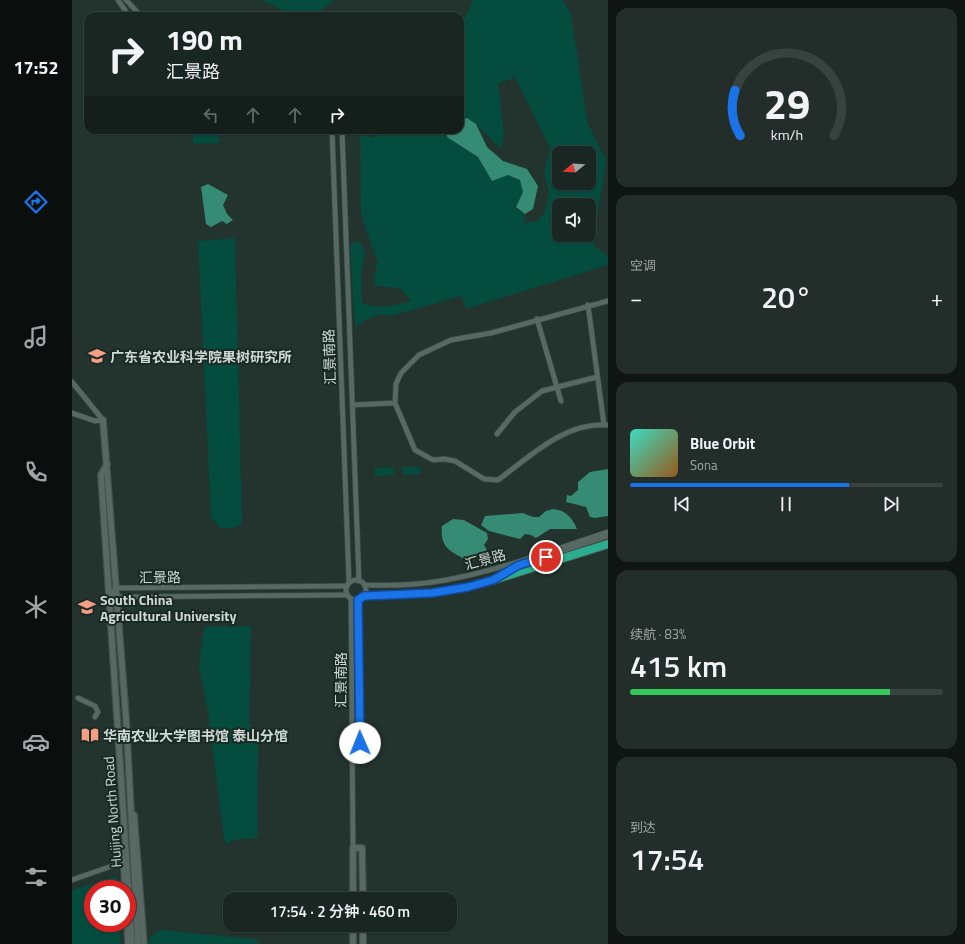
<!DOCTYPE html>
<html lang="zh">
<meta charset="utf-8">
<style>
:root{--surface:#1a2622;--page:#232e2a;--text:#f1f3f6;--muted:#9fa5a5;--line:#384340;--accent:#1a73e8}
body{margin:0;font-family:"Titillium Web","Noto Sans SC",sans-serif;background:var(--page);color:var(--text);height:100vh;display:flex;flex-direction:column;font-size:15px;white-space:nowrap}
*{box-sizing:border-box;margin:0}
p{font-size:13px;color:var(--muted)}
.icon{flex:none;width:22px;height:22px;fill:none;stroke:currentColor;stroke-width:2;stroke-linecap:round;stroke-linejoin:round}
.map{position:relative;flex:1;overflow:hidden}
.sheet{display:flex;flex-direction:column;gap:8px;padding:8px;background:#0e1513;width:357px}
.sheet>*{flex:none}
.banner{position:absolute;left:12px;top:12px;width:380px;height:122px;border-radius:12px;box-shadow:0 1px 3px #0004,0 0 0 1px var(--line);background:#1a2622;color:var(--text);overflow:hidden}
.needle{width:26px;rotate:252deg}
.tools{position:absolute;left:480px;top:146px;display:grid;gap:8px}
.tools a{display:grid;place-items:center;width:44px;height:44px;border-radius:8px;background:var(--surface);box-shadow:0 1px 3px #0004,0 0 0 1px var(--line);font-size:20px}
.speed{position:absolute;left:12px;top:880px;display:flex;gap:8px;font-size:20px;font-weight:700;text-align:center}
.speed>*{display:grid;place-content:center;width:52px;height:52px;border-radius:50%;background:var(--surface);box-shadow:0 1px 3px #0004,0 0 0 1px var(--line);line-height:1}
.speed .limit{border:6px solid #d22;background:#fff;color:#111}
.pin{position:absolute;display:grid;place-items:center;width:34px;height:34px;color:#fff;margin:-17px;border:2px solid #fff;border-radius:50%;box-shadow:0 1px 4px #0007}
.me{position:absolute;width:44px;margin:-22px;rotate:359deg;stroke-linejoin:round;filter:drop-shadow(0 0 3px #0008)}
.turn{display:flex;align-items:center;gap:14px;height:84px;padding:0 16px;font-size:18px}
.turn .icon{width:52px;height:52px;stroke-width:2.5}
.turn b{display:block;font-size:28px;line-height:34px}
.lanes{display:flex;align-items:center;height:38px;padding:0 16px;background:#0003;justify-content:center;gap:20px;direction:ltr}
.lanes .off{opacity:.35}
.big{font-size:30px;font-weight:600;line-height:1.1}
.sheet .tile{flex:1;display:flex;flex-direction:column;justify-content:center;gap:6px;min-width:0;padding:0 14px;border-radius:12px;background:var(--page)}
.sheet .dial{align-items:center;gap:0}
.dial svg{height:104px;overflow:visible;fill:none;stroke:var(--line);stroke-width:7;stroke-linecap:round;text-anchor:middle}
.dial text{fill:var(--text);stroke:none}
.song{display:flex;align-items:center;gap:12px}
.cover{width:48px;height:48px;border-radius:6px;background:linear-gradient(135deg,hsl(170 70% 55%),hsl(30 70% 35%))}
.played{height:4px;border-radius:2px;background:linear-gradient(90deg,var(--accent) 70%,var(--line) 70%)}
.keys{display:flex;justify-content:space-around;direction:ltr}
.heat{display:flex;justify-content:space-between;align-items:center;font-size:22px;direction:ltr}
.charge{height:6px;border-radius:3px;background:linear-gradient(90deg,#34c759 83%,var(--line) 0)}
.trip{position:absolute;left:151px;top:892px;width:234px;height:40px;border-radius:12px;background:var(--surface);box-shadow:0 1px 3px #0004,0 0 0 1px var(--line);font-weight:600;line-height:40px;text-align:center}
main{display:flex;flex:1;min-height:0}
.menu{display:flex;flex-direction:column;width:72px;justify-content:space-around;align-items:center;background:#0a0f0e;color:var(--muted)}
.menu .icon{width:28px;height:28px}
.menu .active{color:var(--accent)}
.menu b{font-size:18px;color:var(--text)}
.map>svg:first-child{display:block}
</style>
<main>
<nav class="menu">
<b>17:52</b>
<svg class="icon active" aria-label="directions" viewBox="0 0 24 24"><path d="M12 3l9 9-9 9-9-9zM9 14v-3h6M13 9l2 2-2 2"/></svg>
<svg class="icon" aria-label="music" viewBox="0 0 24 24"><path d="M9 18V5l10-2v13"/><circle cx="6" cy="18" r="3"/><circle cx="16" cy="16" r="3"/></svg>
<svg class="icon" aria-label="phone" viewBox="0 0 24 24"><path d="M5 4h4l2 5-3 2q2 4 5 5l2-3 5 2v4C11 20 4 13 5 4z"/></svg>
<svg class="icon" aria-label="climate" viewBox="0 0 24 24"><path d="M12 3v18M4 7l16 10M4 17L20 7"/></svg>
<svg class="icon" aria-label="car" viewBox="0 0 24 24"><path d="M5 17H2v-5l4-1 3-4h7l3 4 3 1v5h-3M9 17h6M6 11h13"/><circle cx="7" cy="17" r="2"/><circle cx="17" cy="17" r="2"/></svg>
<svg class="icon" aria-label="filters" viewBox="0 0 24 24"><path d="M4 7h16M4 17h16"/><circle cx="9" cy="7" r="2"/><circle cx="15" cy="17" r="2"/></svg>
</nav>
<div class="map">
<svg width="536" height="944" viewBox="0 0 536 944">
<rect width="100%" height="100%" fill="#23332e"/>
<g fill="#044c3d" fill-rule="evenodd">
<polygon points="190,0 263,0 241,16 222,16"/>
<path d="M401 0H491L499 15 516 124 534 160 521 245 536 256V265L394 309 389 296 319 316C305 311 294 320 283 327L278 247 282 242H289L293 253 289 274 290 303C303 310 326 305 339 301L329 289 308 286 303 287 302 273 305 272 303 265 306 264 289 215 288 135 300 137 308 135 309 130H374L375 137 406 157 420 180 436 175 449 180 451 192 444 207 453 214 452 223 465 221 473 212 477 193 472 172 478 148 443 77 426 84 432 135 429 149 404 124 395 118 388 120V22L393 18ZM487 153H517V183H487ZM487 205H517V235H487Z"/>
<polygon points="121,130 147,130 147,143 121,144"/>
<polygon points="163,238 170,524 161,528 148,528 139,517 126,241"/>
<polygon points="321,467 322,475 303,476 303,468"/>
<polygon points="330,467 348,467 348,474 330,475"/>
<polygon points="179,626 177,723 186,739 185,838 161,840 155,845 152,840 136,713 127,667 132,627"/>
<polygon points="45,876 46,889 21,889 21,923 48,923 49,944 0,944 0,890"/>
<polygon points="88,930 182,939 188,944 77,944 77,938"/>
</g>
<g fill="#368b74">
<polygon points="395,118 404,124 415,147 431,161 455,169 466,186 461,209 453,214 444,207 451,192 448,180 436,175 420,181 406,157 375,137 374,130 388,130 388,120"/>
<polygon points="136,184 156,195 151,205 155,214 161,220 155,224 150,221 139,227 134,224 129,187"/>
<polygon points="536,469 536,516 523,518 518,517 514,507 494,502 495,495 499,496 506,490 506,482 518,472"/>
<path d="M481 509C493 510 500 517 505 529H478L464 538 459 535 453 534 448 539 417 531 409 525 413 516 451 513 461 517H467L474 511Z"/>
<path d="M381 519 392 520 415 533 416 539 412 545 415 550 408 555 392 559C376 550 368 546 370 526Z"/>
</g>
<g fill="none" stroke-linecap="round" stroke-linejoin="round">
<g stroke="#42504b" stroke-width="6">
<g id="minor">
<polyline points="46,0 57,16"/>
<polyline points="54,0 69,16"/>
<polyline points="260,130 277,582"/>
<polyline points="270,130 287,581"/>
<path d="M536 301 419 333 379 340 347 355 329 373 324 384 323 403 343 450 361 460 372 459 383 461 412 479 426 480C459 456 492 422 536 425"/>
<polyline points="516,305 532,425"/>
<polyline points="465,319 489,401"/>
<polyline points="0,382 31,420"/>
<polyline points="280,405 323,403"/>
<polyline points="0,413 23,421 31,420"/>
<polyline points="425,434 443,412 470,391 525,377"/>
<polyline points="430,574 447,565 536,536"/>
<circle cx="284" cy="590" r="10"/>
<path d="M292 585C319 586 348 585 374 580 430 570 483 549 536 532"/>
<polyline points="37,595 45,588 275,586"/>
<polyline points="37,595 45,597 275,595"/>
<path d="M292 596C335 594 382 595 422 579"/>
<polyline points="279,599 281,848"/>
<polyline points="6,698 23,706 26,712 23,717"/>
<polyline points="280,762 288,758 286,600"/>
<polyline points="0,880 40,866"/>
</g>
</g>
<g stroke="#42504b" stroke-width="8">
<g id="tertiary">
<polyline points="31,420 54,717 66,944"/>
<polyline points="35,464 29,475 60,944"/>
<polyline points="62,815 72,944"/>
<polyline points="51,847 53,889"/>
<polyline points="281,899 281,848 290,848 291,899"/>
<polyline points="55,921 56,944"/>
<polyline points="281,925 281,944"/>
<polyline points="291,925 291,944"/>
</g>
</g>
<g stroke="#42504b" stroke-width="10">
<polyline id="trunk" points="421,580 536,544"/>
</g>
<use href="#minor" stroke="#586964" stroke-width="4.5"/>
<use href="#tertiary" stroke="#586964" stroke-width="5.5"/>
<use href="#trunk" stroke="#2cad90" stroke-width="8"/>
</g>
<g fill="none" stroke-linecap="round" stroke-linejoin="round">
<g stroke="#114b97" stroke-width="10">
<polyline id="route" points="288,743 286,600 292,596 360,593 396,587 421,580 447,565 474,557"/>
</g>
<use href="#route" stroke="#1a73e8" stroke-width="7"/>
</g>
<defs>
<g id="university-bare" transform="scale(1.38)"><path d="M0-5L7-2L0 1L-7-2ZM-4 1L0 2.5L4 1V4Q0 6-4 4Z" fill="#f49e86" stroke="#192924" stroke-width="2.5" paint-order="stroke"/></g>
<g id="library-bare" transform="scale(1.38)"><path d="M-6-4Q-3-5.5-.7-3.5V5Q-3 3-6 4ZM6-4Q3-5.5 .7-3.5V5Q3 3 6 4Z" fill="#f49e86" stroke="#192924" stroke-width="2.5" paint-order="stroke"/></g>
</defs>
<g fill-rule="evenodd">
<use href="#university-bare" x="25" y="356"/>
<use href="#university-bare" x="15" y="607"/>
<use href="#library-bare" x="18" y="735"/>
</g>
<g text-anchor="middle" dominant-baseline="central" stroke-width="4" stroke-linejoin="round" paint-order="stroke">
<g font-size="14" font-weight="bold" fill="#ced8d4" stroke="#192924" text-anchor="start">
<text x="38" y="356">广东省农业科学院果树研究所</text>
<text x="28" y="599">South China<tspan x="28" dy="16">Agricultural University</tspan></text>
<text x="31" y="735">华南农业大学图书馆 泰山分馆</text>
</g>
<g font-size="14" fill="#ced8d4" stroke="#192924">
<text transform="translate(257 357) rotate(-92)">汇景南路</text>
<text transform="translate(413 559) rotate(-15)">汇景路</text>
<text transform="translate(88 577) rotate(-1)">汇景路</text>
<text transform="translate(268 680) rotate(-90)">汇景南路</text>
<text transform="translate(40 812) rotate(-94)">Huijing North Road</text>
</g>
</g>
</svg>
<div class="tools">
<a><svg class="needle" viewBox="-14 -14 28 28"><path d="M0-13l5 13h-10z" fill="#e53935"/><path d="M0 13l5-13h-10z" fill="#9fa5a5"/></svg></a>
<a><svg class="icon" aria-label="sound" viewBox="0 0 24 24"><path d="M4 9h4l5-4v14l-5-4H4zM17 9q2 3 0 6"/></svg></a>
</div>
<div class="speed"><div class="limit">30</div></div>
<div class="pin" style="left:474px;top:557px;background:#d93025"><svg class="icon" aria-label="arrive" viewBox="0 0 24 24"><path d="M6 21V4h12l-3 4 3 4H6"/></svg></div>
<svg class="me" style="left:288px;top:743px" viewBox="-20 -20 40 40"><circle r="19" fill="#fff"/><path d="M0-13L10 11 0 6-10 11z" fill="#1a73e8"/></svg>
<div class="trip">17:54 · 2 分钟 · 460 m</div>
<div class="banner">
<div class="turn"><svg class="icon" aria-label="right" viewBox="0 0 24 24"><path d="M7 20v-9h11M14 6l5 5-5 5"/></svg><div><b>190 m</b>汇景路</div></div>
<div class="lanes"><svg class="icon off" aria-label="left" viewBox="0 0 24 24"><path d="M17 20v-9H6M10 6l-5 5 5 5"/></svg><svg class="icon off" aria-label="ahead" viewBox="0 0 24 24"><path d="M12 20V5M6 11l6-6 6 6"/></svg><svg class="icon off" aria-label="ahead" viewBox="0 0 24 24"><path d="M12 20V5M6 11l6-6 6 6"/></svg><svg class="icon" aria-label="right" viewBox="0 0 24 24"><path d="M7 20v-9h11M14 6l5 5-5 5"/></svg></div>
</div>
</div>
<section class="sheet">
<div class="tile dial"><svg viewBox="0 0 100 80">
<path d="M14 69A42 42 0 1 1 86 69"/>
<path d="M14 69A42 42 0 0 1 10 34" stroke="#1a73e8"/>
<text x="50" y="56" font-size="32" font-weight="700">29</text>
<text x="50" y="72" font-size="11">km/h</text>
</svg></div>
<div class="tile"><p>空调</p>
<div class="heat"><a>−</a><b class="big">20°</b><a>+</a></div>
</div>
<div class="tile">
<div class="song"><i class="cover"></i><div><b>Blue Orbit</b><p>Sona</p></div></div>
<div class="played"></div>
<div class="keys"><svg class="icon" aria-label="previous" viewBox="0 0 24 24"><path d="M18 5L8 12l10 7zM5 5v14"/></svg><svg class="icon" aria-label="pause" viewBox="0 0 24 24"><path d="M8 5v14M16 5v14"/></svg><svg class="icon" aria-label="next" viewBox="0 0 24 24"><path d="M6 5l10 7-10 7zM19 5v14"/></svg></div>
</div>
<div class="tile"><p>续航 · 83%</p><b class="big">415 km</b><div class="charge"></div></div>
<div class="tile"><p>到达</p><b class="big">17:54</b></div>
</section>
</main>
